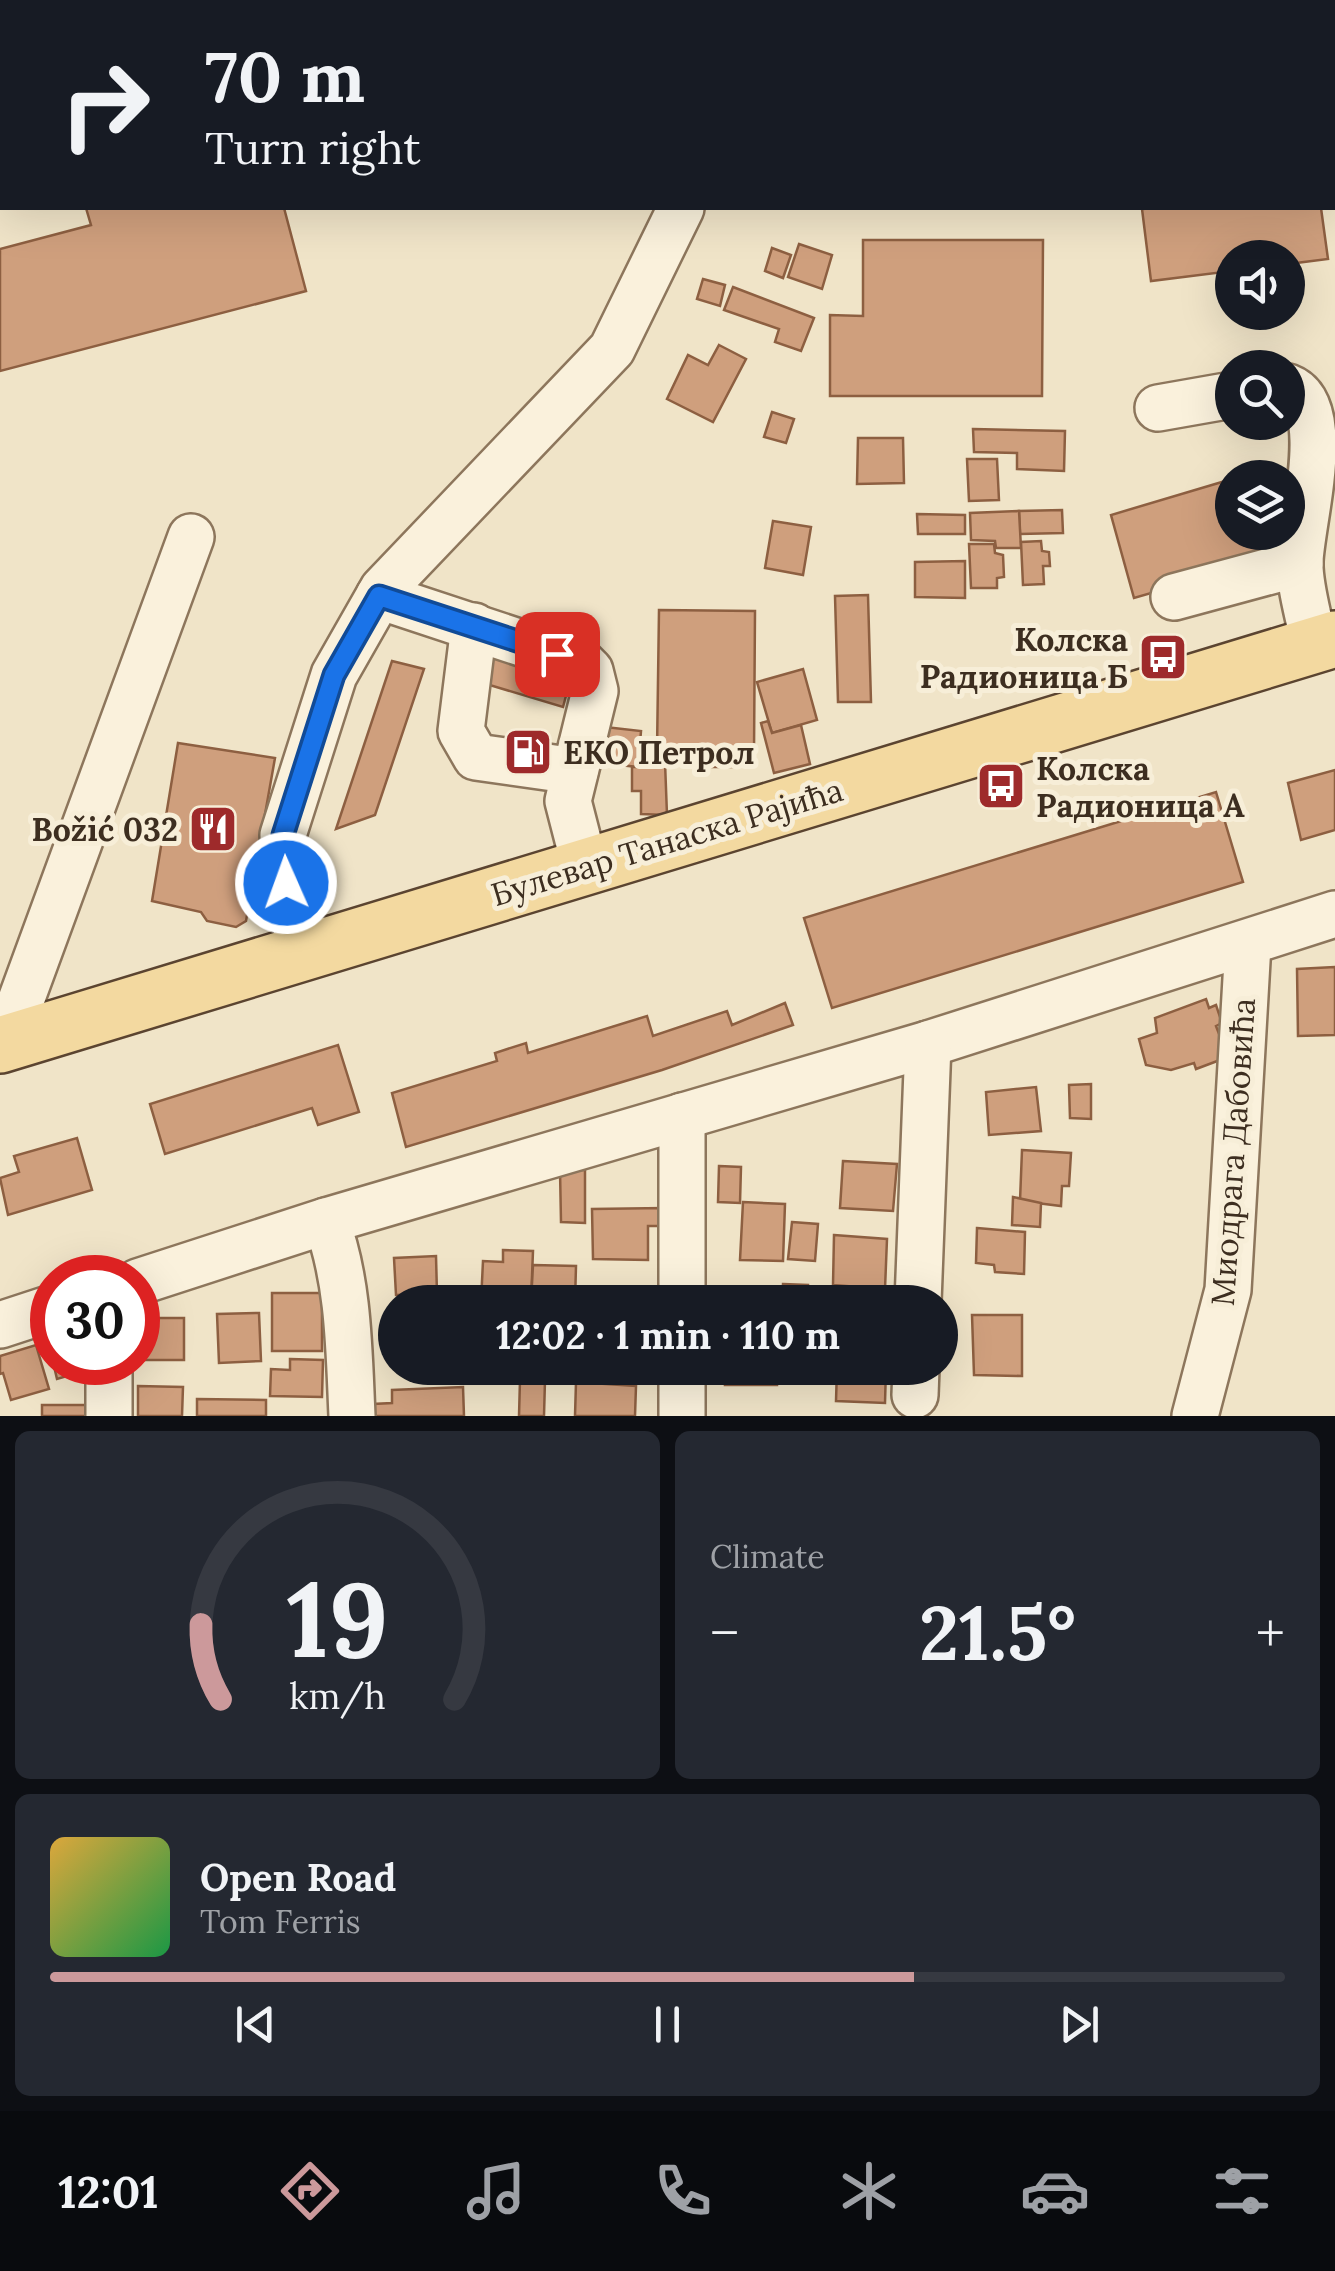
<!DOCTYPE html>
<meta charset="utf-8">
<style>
:root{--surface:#171b24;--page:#242831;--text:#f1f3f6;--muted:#9ea1a6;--line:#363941;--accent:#cc999b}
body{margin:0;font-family:Lora,serif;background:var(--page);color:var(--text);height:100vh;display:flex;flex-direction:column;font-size:38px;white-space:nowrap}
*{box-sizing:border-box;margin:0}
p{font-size:32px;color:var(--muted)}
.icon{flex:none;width:55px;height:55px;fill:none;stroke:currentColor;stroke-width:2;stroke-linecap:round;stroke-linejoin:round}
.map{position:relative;height:1416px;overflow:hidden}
.side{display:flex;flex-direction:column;gap:15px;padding:15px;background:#0d0f14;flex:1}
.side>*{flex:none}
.hud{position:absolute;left:0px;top:0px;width:1335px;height:210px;box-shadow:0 10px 40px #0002;background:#171b24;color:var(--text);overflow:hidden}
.controls{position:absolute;left:1215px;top:240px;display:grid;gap:20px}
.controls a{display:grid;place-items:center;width:90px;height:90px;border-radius:50%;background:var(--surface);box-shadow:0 10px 40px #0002;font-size:50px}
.speed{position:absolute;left:30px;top:1255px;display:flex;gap:20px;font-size:50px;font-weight:700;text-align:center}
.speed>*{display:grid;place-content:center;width:130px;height:130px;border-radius:50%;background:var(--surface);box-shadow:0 10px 40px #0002;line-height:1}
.speed .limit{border:15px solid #d22;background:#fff;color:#111}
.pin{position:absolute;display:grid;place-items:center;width:85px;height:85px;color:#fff;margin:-42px;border-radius:20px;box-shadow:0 5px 15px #0006}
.me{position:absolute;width:110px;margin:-55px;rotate:358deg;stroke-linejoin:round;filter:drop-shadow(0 0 8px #0008)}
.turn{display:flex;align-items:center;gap:35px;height:210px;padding:0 40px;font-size:45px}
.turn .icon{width:130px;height:130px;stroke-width:2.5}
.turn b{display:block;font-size:70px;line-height:85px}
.big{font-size:75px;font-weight:700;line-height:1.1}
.side .card{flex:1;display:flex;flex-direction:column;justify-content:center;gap:15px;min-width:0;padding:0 35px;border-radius:15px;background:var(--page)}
.side .dial{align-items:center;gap:0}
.dial svg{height:260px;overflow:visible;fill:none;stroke:var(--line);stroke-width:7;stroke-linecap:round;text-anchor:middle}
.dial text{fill:var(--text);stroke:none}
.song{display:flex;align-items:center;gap:30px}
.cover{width:120px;height:120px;border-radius:15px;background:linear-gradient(135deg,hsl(40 70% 55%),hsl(140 70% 35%))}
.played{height:10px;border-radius:5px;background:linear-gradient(90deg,var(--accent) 70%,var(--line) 70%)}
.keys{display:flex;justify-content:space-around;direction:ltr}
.heat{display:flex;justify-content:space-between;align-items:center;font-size:55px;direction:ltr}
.side .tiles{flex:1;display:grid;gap:15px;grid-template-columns:1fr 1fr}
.card:last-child{grid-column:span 2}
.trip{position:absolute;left:378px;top:1285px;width:580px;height:100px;border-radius:50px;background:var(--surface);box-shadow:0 10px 40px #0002;font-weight:700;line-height:100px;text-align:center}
.tab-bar{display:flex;height:160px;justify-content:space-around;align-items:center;background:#090b0e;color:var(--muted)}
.tab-bar .icon{width:70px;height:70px}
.tab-bar .on{color:var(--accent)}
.tab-bar b{font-size:45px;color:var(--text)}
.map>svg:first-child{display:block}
</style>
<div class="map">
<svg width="1335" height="1416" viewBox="0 0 1335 1416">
<rect width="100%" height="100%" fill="#f0e4c8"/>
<g fill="#cf9f7d" stroke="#8d5f41" stroke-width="2.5">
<polygon points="86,208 284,208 306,291 0,371 0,249 91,225"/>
<polygon points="1156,208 1321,208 1328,259 1288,264 1288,258 1232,258 1232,271 1151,281 1142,209"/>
<polygon points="863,240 1043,240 1042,396 830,396 830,315 863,316"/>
<polygon points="799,244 832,255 822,289 788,277"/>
<polygon points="772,248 791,255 783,278 765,271"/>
<polygon points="703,279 725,285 720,306 697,299"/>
<polygon points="733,287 814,318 801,351 775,342 779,329 724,310"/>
<polygon points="719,345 746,359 713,422 667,399 688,355 708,365"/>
<polygon points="772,412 794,419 786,443 764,437"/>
<polygon points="973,429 1065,431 1064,471 1017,469 1017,453 974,452"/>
<polygon points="858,438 903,438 904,483 857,484"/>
<polygon points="967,459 997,459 999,500 969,501"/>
<polygon points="1232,479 1232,532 1281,532 1287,554 1134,598 1111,515"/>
<polygon points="1062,510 1063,533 1020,534 1019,511"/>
<polygon points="1019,511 1021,548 996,548 995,541 971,540 970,513"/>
<polygon points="917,514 965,515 965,534 918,534"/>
<polygon points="773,521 811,527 803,575 765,568"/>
<polygon points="1041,541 1042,551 1049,552 1050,566 1043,566 1044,584 1023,585 1021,542"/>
<polygon points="969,544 994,544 995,553 1003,555 1004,577 997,578 997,588 971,588"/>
<polygon points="965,561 965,598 915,597 915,562"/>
<polygon points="868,595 871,702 838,702 835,596"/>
<polygon points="659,610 755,611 754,753 735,752 735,767 712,767 712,752 657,751"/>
<polygon points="486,641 574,666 563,707 476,681"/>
<polygon points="392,661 424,669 375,815 336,829"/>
<polygon points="803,669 817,720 772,733 757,682"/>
<polygon points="768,721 772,733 801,725 810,764 774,773 761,723"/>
<polygon points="605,727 641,731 638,767 601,763"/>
<polygon points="178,743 275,758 246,921 236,927 207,921 201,912 152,901"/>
<polygon points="639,761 665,762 667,815 641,814 641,791 632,791 632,767 638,767"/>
<polygon points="1335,770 1335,830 1301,840 1288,783"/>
<polygon points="1216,792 1243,882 832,1008 804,918"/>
<polygon points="1335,967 1335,1035 1298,1036 1297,969"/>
<polygon points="1206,999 1209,1008 1216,1005 1222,1023 1216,1026 1228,1057 1196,1069 1194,1063 1171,1070 1146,1065 1139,1039 1157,1033 1155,1018"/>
<polygon points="785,1003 793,1025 662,1070 406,1147 392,1093 497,1061 495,1053 526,1043 528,1053 647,1016 653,1036 727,1011 732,1025"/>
<polygon points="338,1045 359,1112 318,1125 312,1108 165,1154 150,1104"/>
<polygon points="1091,1084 1091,1119 1070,1118 1069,1085"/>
<polygon points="1036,1087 1041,1131 989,1135 986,1092"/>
<polygon points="77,1138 92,1190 8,1215 0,1178 19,1172 14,1156"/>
<polygon points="1022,1150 1071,1153 1069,1186 1062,1186 1061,1206 1020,1201"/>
<polygon points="843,1161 897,1164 893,1211 840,1208"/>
<polygon points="719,1166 741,1167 740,1203 718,1202"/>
<polygon points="560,1170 585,1170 585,1223 561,1222"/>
<polygon points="1013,1197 1041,1203 1040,1227 1012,1225"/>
<polygon points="743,1202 785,1204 783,1261 740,1260"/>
<polygon points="664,1208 665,1226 648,1226 648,1260 593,1259 592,1209"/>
<polygon points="792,1222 818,1224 815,1261 788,1259"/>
<polygon points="977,1228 1025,1232 1024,1274 995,1272 994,1265 976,1263"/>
<polygon points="834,1235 887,1239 885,1289 833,1285"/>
<polygon points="503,1250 533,1251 531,1302 481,1302 483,1261 503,1262"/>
<polygon points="436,1256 437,1294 396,1295 394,1258"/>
<polygon points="533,1265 576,1266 575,1302 531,1302"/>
<polygon points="783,1284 808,1285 808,1302 782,1302"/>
<rect x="272" y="1293" width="50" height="58"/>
<polygon points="259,1313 261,1361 219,1363 217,1314"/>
<polygon points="972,1315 1022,1315 1022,1376 974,1375"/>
<polygon points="142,1318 184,1318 184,1360 141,1360"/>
<polygon points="36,1345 49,1389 11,1400 3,1373 0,1374 0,1356"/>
<polygon points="290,1359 323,1360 322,1397 270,1396 271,1369 290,1370"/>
<polygon points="53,1362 86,1362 88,1370 57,1379"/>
<polygon points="480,1368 510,1368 510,1379 479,1379"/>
<polygon points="726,1368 797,1368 797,1380 777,1380 777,1385 725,1385"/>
<polygon points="837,1368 886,1368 885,1403 836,1401"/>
<polygon points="520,1380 545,1380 544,1416 519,1416"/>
<polygon points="576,1382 636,1386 635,1416 575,1416"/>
<polygon points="138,1386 183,1387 182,1416 138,1416"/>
<polygon points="463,1387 464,1416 373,1416 373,1404 392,1403 392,1390"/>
<polygon points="197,1399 266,1400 266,1416 197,1416"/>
<rect x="42" y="1405" width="53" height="11"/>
</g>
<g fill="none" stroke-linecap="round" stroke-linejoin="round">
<g stroke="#8d765c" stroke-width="50">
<g id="minor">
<polyline points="721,2 721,0"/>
<polyline points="1230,2 1263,0"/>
<path d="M1288 387C1335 405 1302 518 1300 561 1299 587 1310 619 1314 646"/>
<polyline points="1158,408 1232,395"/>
<polyline points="379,596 582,663 590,671 595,691 568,801 585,867"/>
<polyline points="1174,597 1300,563"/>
<polyline points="474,626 461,731 476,757 575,771"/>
<polyline points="302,952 285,883 283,835 334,675 383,589 612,349 681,208"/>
<polyline points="5,1044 191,537"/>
<polyline points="682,1116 682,1302"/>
<path d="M326 1221C349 1281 349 1352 352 1416"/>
<polyline points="138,1282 326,1221 928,1044 1335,914"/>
<polyline points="918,1302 928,1044"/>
<polyline points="0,1325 52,1308"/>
<polyline points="682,1368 682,1416"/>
<polyline points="915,1395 916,1368"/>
<polyline points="109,1416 109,1362"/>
<polyline points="1195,1416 1228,1290 1248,944"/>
</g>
</g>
<g stroke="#5b4430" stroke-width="60">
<polyline id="major" points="0,1045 1335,639"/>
</g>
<use href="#minor" stroke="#faf1dc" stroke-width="45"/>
<use href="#major" stroke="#f3d9a0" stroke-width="55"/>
</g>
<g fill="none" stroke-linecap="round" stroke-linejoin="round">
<g stroke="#114b97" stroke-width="25">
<polyline id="route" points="286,883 283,835 334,675 379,596 557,654"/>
</g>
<use href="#route" stroke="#1a73e8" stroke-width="18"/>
</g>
<defs>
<g id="bus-square" transform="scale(2.5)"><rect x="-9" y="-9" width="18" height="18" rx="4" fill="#9e2a2b" stroke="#f7eed8"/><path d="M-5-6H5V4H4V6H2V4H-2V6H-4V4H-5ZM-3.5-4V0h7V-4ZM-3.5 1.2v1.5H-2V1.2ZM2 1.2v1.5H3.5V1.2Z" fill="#fff"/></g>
<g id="fuel-square" transform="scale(2.5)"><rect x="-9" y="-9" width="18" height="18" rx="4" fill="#9e2a2b" stroke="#f7eed8"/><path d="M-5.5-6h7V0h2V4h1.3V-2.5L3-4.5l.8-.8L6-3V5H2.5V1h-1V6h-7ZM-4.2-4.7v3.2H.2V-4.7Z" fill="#fff"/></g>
<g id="restaurant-square" transform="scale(2.5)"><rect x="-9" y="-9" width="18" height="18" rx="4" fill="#9e2a2b" stroke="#f7eed8"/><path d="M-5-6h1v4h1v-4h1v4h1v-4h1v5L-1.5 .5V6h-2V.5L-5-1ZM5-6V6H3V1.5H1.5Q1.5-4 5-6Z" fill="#fff"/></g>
</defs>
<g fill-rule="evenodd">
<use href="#bus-square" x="1163" y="657"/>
<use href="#fuel-square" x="528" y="752"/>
<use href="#bus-square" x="1001" y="786"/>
<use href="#restaurant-square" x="213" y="829"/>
</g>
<g text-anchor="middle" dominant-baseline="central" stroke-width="10" stroke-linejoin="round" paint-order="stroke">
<g font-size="32" font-weight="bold" fill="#3d2e20" stroke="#f7eed8" text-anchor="end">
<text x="1128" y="639">Колска<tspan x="1128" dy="37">Радионица Б</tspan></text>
<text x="563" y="752" text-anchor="start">ЕКО Петрол</text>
<text x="1036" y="768" text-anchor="start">Колска<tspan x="1036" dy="37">Радионица А</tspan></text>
<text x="178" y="829">Božić 032</text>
</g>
<g font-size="32" fill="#3d2e20" stroke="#f7eed8">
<text transform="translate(667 842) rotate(-17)">Булевар Танаска Рајића</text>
<text transform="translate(1233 1152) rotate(-86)">Миодрага Дабовића</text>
</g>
</g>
</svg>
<div class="controls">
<a><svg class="icon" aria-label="sound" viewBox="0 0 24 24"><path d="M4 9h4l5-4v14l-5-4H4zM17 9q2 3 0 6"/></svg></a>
<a><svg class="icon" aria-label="search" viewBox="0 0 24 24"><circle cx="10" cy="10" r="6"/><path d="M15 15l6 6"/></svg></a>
<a><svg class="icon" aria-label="layers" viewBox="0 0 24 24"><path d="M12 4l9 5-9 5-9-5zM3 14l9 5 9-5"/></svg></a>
</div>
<div class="speed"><div class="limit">30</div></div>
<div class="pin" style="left:557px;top:654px;background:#d93025"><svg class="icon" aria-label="arrive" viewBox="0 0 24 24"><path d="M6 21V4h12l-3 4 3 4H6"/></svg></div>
<svg class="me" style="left:286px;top:883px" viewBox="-20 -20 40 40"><circle r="17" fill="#1a73e8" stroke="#fff" stroke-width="3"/><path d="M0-11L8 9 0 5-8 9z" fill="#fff"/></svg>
<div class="trip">12:02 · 1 min · 110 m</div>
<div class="hud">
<div class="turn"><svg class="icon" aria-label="right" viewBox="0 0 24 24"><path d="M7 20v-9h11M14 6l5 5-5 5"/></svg><div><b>70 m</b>Turn right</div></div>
</div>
</div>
<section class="side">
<div class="tiles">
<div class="card dial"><svg viewBox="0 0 100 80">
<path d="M14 69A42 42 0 1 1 86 69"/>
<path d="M14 69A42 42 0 0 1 8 46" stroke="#cc999b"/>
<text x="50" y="56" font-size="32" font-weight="700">19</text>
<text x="50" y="72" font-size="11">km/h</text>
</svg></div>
<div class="card"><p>Climate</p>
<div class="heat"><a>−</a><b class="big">21.5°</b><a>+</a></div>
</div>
<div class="card">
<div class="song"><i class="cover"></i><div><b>Open Road</b><p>Tom Ferris</p></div></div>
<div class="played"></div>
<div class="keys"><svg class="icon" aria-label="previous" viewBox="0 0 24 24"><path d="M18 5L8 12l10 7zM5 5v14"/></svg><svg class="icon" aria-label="pause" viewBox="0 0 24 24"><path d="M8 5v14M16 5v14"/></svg><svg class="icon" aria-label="next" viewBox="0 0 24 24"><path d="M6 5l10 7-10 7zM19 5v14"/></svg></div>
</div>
</div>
</section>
<nav class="tab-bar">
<b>12:01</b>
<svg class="icon on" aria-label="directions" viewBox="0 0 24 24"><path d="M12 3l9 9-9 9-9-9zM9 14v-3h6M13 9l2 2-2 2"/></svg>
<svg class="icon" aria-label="music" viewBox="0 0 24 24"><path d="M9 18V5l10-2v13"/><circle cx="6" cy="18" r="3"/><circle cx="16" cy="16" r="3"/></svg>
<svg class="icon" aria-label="phone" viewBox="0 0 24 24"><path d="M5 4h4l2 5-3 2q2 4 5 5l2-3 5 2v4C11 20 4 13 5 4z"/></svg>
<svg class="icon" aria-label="climate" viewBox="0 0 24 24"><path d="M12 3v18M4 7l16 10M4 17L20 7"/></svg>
<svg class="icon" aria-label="car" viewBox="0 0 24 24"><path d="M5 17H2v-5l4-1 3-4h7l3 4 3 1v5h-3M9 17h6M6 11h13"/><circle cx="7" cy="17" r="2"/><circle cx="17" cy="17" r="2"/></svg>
<svg class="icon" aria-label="filters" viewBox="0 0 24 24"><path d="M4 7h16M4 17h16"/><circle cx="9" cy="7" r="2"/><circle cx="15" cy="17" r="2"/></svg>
</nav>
